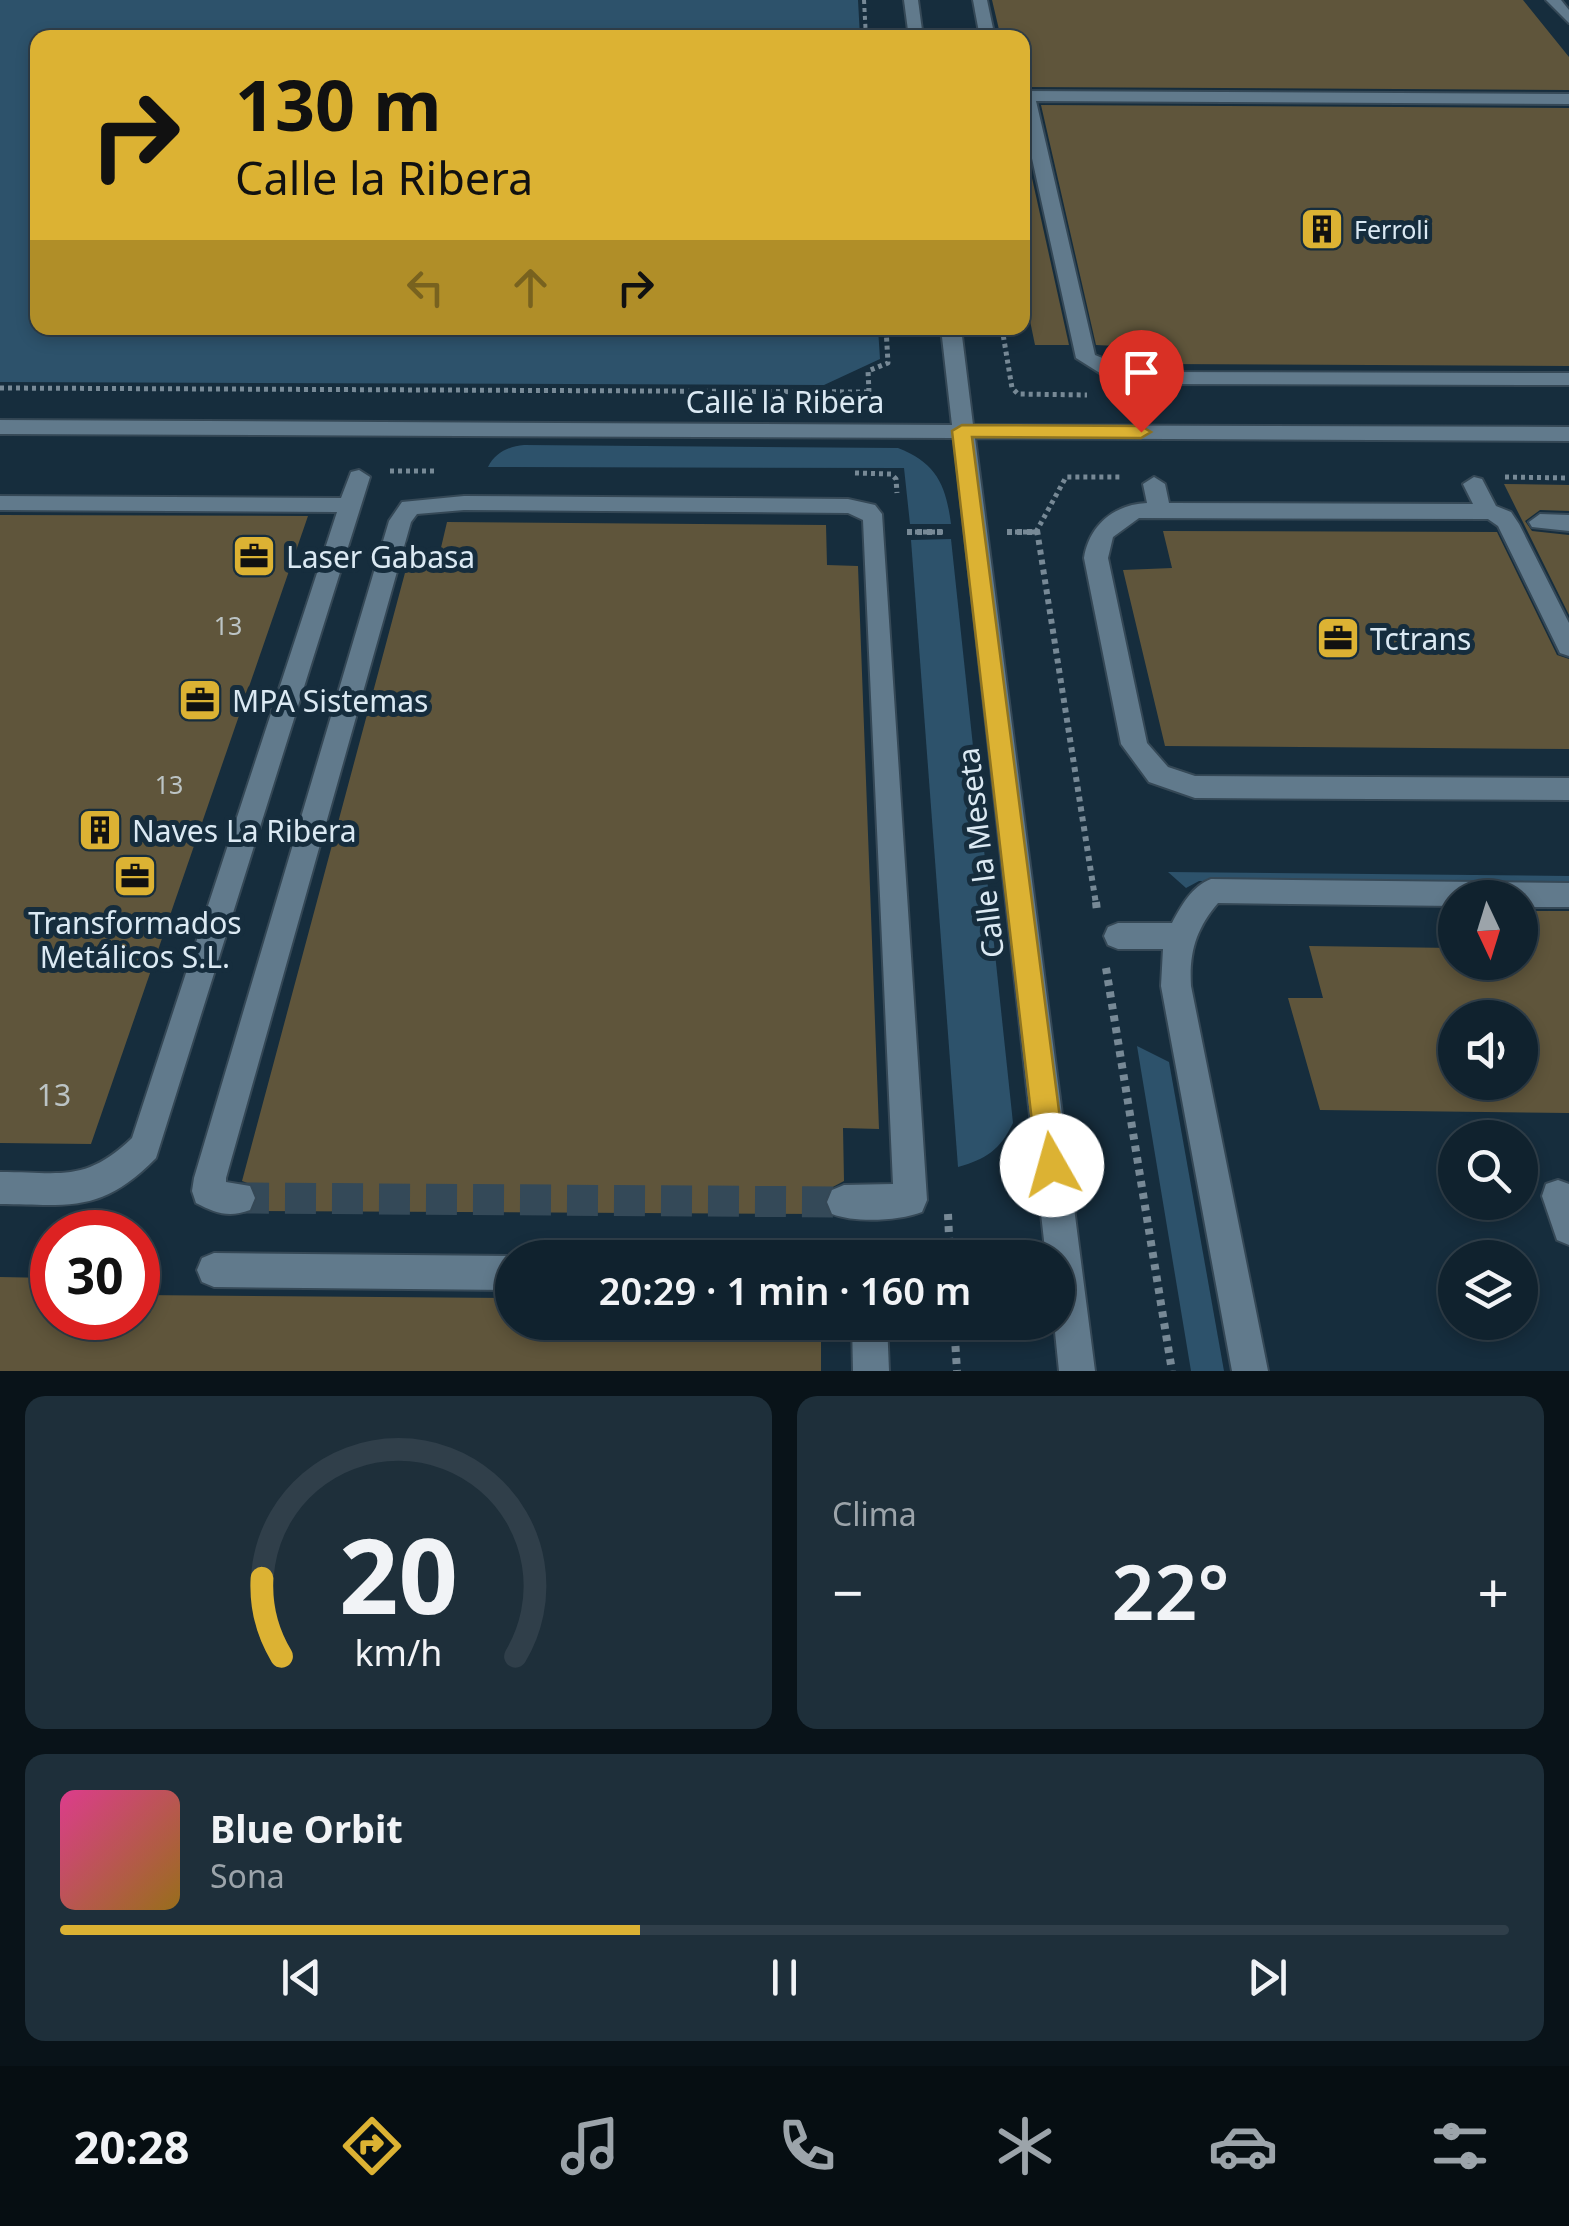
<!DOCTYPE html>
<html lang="es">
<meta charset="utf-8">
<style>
:root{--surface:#10222e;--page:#1e2f3a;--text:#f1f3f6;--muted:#9ca4aa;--line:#303f4a;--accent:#dcb233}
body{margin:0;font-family:"Noto Sans",sans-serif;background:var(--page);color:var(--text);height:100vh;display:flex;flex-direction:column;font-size:38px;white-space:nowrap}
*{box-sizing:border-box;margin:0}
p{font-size:32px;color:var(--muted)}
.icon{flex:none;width:55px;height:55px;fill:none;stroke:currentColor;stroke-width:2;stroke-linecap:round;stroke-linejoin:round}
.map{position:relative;height:1371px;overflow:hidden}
.side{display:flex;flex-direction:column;gap:25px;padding:25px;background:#091319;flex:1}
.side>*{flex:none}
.top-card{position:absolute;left:30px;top:30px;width:1000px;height:305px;border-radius:20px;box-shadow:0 5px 15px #0003,0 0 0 2px var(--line);background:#dcb233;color:#111;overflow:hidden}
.needle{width:65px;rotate:176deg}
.buttons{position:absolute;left:1438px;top:880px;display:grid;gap:20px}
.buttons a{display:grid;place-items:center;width:100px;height:100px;border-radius:50%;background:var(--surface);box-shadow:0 5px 15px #0003,0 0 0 2px var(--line);font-size:50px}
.speed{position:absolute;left:30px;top:1210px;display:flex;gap:20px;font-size:50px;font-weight:700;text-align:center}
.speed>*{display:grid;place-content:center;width:130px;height:130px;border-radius:50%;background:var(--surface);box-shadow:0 5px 15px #0003,0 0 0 2px var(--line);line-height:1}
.speed .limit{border:15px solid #d22;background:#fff;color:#111}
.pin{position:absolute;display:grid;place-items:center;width:85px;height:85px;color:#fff;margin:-102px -42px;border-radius:50% 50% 50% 0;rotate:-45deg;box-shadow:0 0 10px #0007}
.pin .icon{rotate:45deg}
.me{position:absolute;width:110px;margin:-55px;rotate:353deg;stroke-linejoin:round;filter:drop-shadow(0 0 8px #0008)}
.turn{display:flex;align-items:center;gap:35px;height:210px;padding:0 40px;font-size:45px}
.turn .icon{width:130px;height:130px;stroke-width:2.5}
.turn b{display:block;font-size:70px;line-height:85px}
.lanes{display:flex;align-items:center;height:95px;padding:0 40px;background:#0003;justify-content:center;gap:50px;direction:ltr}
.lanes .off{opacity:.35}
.big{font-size:75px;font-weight:600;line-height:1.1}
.side .widget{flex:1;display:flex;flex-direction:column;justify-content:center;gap:15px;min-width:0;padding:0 35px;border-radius:20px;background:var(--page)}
.side .dial{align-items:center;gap:0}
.dial svg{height:260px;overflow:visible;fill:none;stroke:var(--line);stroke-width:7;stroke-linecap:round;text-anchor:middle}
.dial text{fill:var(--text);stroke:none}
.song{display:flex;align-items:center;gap:30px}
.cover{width:120px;height:120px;border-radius:15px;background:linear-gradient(135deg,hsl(330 70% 55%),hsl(40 70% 35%))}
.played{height:10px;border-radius:5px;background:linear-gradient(90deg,var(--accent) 40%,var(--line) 40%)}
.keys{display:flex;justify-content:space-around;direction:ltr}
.heat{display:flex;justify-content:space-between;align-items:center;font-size:55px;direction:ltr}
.side .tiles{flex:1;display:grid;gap:25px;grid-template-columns:1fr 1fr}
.widget:last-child{grid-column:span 2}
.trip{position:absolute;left:495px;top:1240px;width:580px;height:100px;border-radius:50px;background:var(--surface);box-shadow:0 5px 15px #0003,0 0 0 2px var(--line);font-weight:600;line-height:100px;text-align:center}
.tab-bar{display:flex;height:160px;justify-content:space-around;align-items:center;background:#060e12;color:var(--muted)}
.tab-bar .icon{width:70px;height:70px}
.tab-bar .selected{color:var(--accent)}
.tab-bar b{font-size:45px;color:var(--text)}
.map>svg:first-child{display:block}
</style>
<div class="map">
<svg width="1569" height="1371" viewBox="0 0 1569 1371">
<rect width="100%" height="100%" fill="#162d3d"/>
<g fill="#2d526b">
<polygon points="0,0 858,0 860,37 38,38 38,328 878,328 880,359 824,385 0,382"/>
<path d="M524 445 898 448C937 463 946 486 951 524H910L904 468 488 467C495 453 509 446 524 445Z"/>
<path d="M951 539 1013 1123C1000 1150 986 1159 958 1167L911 540Z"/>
<polygon points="1168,872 1569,876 1569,884 1199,881 1186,888"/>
<polygon points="1137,1046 1169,1062 1224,1371 1191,1371"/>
</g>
<g fill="#5f553b" fill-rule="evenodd">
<polygon points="992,0 1523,0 1569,57 1569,90 1022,87 1022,38 1001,38"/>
<polygon points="1041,105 1569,108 1569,366 1164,364 1159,348 1096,345"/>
<polygon points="1022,133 1069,345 1035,345 1022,282"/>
<polygon points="1504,484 1569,485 1569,511 1540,510 1525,521 1532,531 1569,535 1569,615"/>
<polygon points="0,515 308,516 91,1144 0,1143"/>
<polygon points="447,522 826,525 827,565 858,566 879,1129 843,1128 844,1181 829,1189 824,1201 828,1214 254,1211 258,1197 253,1185 242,1181 406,569 436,569"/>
<polygon points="1163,531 1497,532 1557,655 1569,659 1569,749 1165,746 1123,570 1172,568"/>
<path d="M1520 911H1569V1113L1320 1110 1288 998H1323L1309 946 1455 948V962H1520ZM1455 1018H1520V1082H1455Z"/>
<polygon points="0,1277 52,1278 52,1318 138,1318 138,1295 512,1298 512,1322 821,1322 821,1371 0,1371"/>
</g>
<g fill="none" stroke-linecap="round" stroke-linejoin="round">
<polyline stroke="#344958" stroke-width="31" stroke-dasharray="31 16" stroke-linecap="butt" points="238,1198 844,1202"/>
<g stroke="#354856" stroke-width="4">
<g id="minor">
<polygon points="904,0 918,0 923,38 909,38"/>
<polygon points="973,0 987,0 995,38 980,38"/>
<polygon points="1546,0 1561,0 1569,10 1569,23"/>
<polygon points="1022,91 1569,94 1569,104 1036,101 1095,355 1137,372 1569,373 1569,385 1137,384 1103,375 1076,358 1022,113"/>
<polygon points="941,328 961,328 973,425 1569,427 1569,441 975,438 1095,1371 1059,1371 1054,1322 1058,1322 1058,1258 1046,1258 954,438 0,434 0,420 952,425"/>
<path d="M359 470 370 477 156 1158C102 1213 72 1205 0 1204V1172C61 1172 85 1183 132 1138L337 512 0 510V496L341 498 351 472Z"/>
<path d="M1154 477 1165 484 1169 503 1473 504 1463 484 1474 477 1482 479 1496 506 1511 512 1519 524 1569 623V656L1560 653 1498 526 1488 519 1139 518 1113 537 1108 558 1147 743 1168 767 1195 776 1569 778V800L1195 798 1149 782 1121 744 1084 558C1089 525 1115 504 1147 503L1143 484Z"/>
<path d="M464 496 848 499 875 505 882 514 927 1200 922 1212C899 1221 855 1223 832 1214L827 1202 832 1190 844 1185 893 1184 863 520 848 513 464 510 417 514 411 522 226 1178V1182L250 1186 255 1198 250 1210C229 1218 215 1213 196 1203L192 1191 194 1178 389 521 402 502Z"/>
<polygon points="1540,514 1569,515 1569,531 1532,527 1529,522"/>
<path d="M1211 879 1569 883V907H1520V898H1455V906L1218 903C1196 929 1189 952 1191 986L1268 1371H1232L1161 986 1163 949H1118L1108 945 1104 936 1108 927 1118 923H1172C1181 906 1192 886 1211 879Z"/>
<polygon points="1558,1180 1569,1184 1569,1245 1557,1240 1542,1196 1546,1184"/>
<polygon points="214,1253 512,1256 516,1258 512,1258 512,1290 214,1287 202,1282 197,1270 202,1258"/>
<polygon points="852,1322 887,1322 889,1371 853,1371"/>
</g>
</g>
<polyline stroke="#778996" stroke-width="4" stroke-dasharray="4 4" stroke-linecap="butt" points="864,0 866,38"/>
<g stroke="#778996" stroke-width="5" stroke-dasharray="4 4" stroke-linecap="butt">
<polyline points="1002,328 1012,388 1018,394 1087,395"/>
<polyline points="0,388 869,392"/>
<polyline points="869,392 868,371 888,363 886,328"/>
<polyline points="390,471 437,471"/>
<polyline points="855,473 891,474 896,479 897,493"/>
<polyline points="1505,477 1569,478"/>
<polyline points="907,532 944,532"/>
<polyline points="1007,532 1036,532"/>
<polyline points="1036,532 1066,477 1122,477"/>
</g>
<g stroke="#778996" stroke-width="6" stroke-dasharray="5 5" stroke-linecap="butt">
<polyline points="1037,530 1096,904"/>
<polyline points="907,532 944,532"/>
<polyline points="1007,532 1036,532"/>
</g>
<g stroke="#778996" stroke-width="8" stroke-dasharray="6 6" stroke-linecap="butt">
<polyline points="1096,902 1097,911"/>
<polyline points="1106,968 1172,1371"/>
<polyline points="948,1214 950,1258"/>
<polyline points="954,1322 957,1371"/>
</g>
<use href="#minor" fill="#617a8c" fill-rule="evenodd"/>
</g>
<polygon fill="#dcb233" stroke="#8f7421" stroke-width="2.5" points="962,425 1141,426 1151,432 1141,438 972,437 1066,1165 1062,1175 1052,1180 1041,1175 1037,1165 952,431"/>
<defs>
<g id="building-square" transform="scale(2.25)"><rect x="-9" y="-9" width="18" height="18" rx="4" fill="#dcb233" stroke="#162d3d"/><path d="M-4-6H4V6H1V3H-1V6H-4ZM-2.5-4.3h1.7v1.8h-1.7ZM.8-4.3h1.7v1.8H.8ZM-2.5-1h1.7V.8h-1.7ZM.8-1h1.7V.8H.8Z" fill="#111"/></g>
<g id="office-square" transform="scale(2.25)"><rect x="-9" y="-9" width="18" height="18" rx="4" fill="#dcb233" stroke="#162d3d"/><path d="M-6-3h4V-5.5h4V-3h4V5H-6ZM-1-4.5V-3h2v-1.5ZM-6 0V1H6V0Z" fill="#111"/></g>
</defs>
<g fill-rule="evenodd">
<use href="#building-square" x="1322" y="229"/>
<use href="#office-square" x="254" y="556"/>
<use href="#office-square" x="1338" y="638"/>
<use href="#office-square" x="200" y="700"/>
<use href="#building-square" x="100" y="830"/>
<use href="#office-square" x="135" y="876"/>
</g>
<g text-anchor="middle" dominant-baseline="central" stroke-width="10" stroke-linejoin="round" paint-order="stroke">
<g font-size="25" fill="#dbe9f3" stroke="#162d3d" text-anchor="start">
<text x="1354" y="229">Ferroli</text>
</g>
<g font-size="25" fill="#bcc4c5">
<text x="228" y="625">13</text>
<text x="169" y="784">13</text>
</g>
<g font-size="30" fill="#dbe9f3" stroke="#162d3d">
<text x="785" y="401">Calle la Ribera</text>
<text transform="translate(980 853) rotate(-97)">Calle la Meseta</text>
</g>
<g font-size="30" fill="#dbe9f3" stroke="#162d3d" text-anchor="start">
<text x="286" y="556">Laser Gabasa</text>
<text x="1370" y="638">Tctrans</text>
<text x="232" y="700">MPA Sistemas</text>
<text x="132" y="830">Naves La Ribera</text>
<text x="135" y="922" text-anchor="middle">Transformados<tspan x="135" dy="34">Metálicos S.L.</tspan></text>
</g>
<g font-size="30" fill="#bcc4c5">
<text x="54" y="1094">13</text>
</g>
</g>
</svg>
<div class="buttons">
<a><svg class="needle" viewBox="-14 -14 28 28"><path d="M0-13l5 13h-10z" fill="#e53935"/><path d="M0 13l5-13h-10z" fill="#9ca4aa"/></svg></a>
<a><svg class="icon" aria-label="sound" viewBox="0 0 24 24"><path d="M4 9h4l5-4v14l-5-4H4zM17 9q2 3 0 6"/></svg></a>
<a><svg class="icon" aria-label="search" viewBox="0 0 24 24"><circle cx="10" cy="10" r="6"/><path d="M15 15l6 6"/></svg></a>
<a><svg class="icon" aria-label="layers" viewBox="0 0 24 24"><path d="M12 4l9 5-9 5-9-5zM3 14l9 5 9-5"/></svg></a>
</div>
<div class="speed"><div class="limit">30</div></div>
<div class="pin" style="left:1141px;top:432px;background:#d93025"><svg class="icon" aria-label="arrive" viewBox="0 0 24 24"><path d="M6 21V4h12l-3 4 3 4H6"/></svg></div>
<svg class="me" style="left:1052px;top:1165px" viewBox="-20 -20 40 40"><circle r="19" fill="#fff"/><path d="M0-13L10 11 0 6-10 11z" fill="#dcb233"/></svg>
<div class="trip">20:29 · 1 min · 160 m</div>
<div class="top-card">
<div class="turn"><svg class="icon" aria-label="right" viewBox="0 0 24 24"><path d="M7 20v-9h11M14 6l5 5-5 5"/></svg><div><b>130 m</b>Calle la Ribera</div></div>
<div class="lanes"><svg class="icon off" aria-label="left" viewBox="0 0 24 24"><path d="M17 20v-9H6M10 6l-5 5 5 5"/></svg><svg class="icon off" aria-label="ahead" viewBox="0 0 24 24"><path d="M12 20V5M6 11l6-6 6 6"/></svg><svg class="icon" aria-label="right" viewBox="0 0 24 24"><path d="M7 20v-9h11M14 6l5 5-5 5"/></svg></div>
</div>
</div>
<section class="side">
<div class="tiles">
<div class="widget dial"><svg viewBox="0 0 100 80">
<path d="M14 69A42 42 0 1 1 86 69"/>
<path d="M14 69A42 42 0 0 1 8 45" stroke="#dcb233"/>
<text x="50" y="56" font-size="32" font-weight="700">20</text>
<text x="50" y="72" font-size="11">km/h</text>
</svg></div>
<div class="widget"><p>Clima</p>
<div class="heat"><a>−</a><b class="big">22°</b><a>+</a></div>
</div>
<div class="widget">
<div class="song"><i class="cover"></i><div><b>Blue Orbit</b><p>Sona</p></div></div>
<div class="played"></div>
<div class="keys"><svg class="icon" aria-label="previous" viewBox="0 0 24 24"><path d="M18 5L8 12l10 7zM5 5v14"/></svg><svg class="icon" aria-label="pause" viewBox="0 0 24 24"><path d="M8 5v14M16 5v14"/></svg><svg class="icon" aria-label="next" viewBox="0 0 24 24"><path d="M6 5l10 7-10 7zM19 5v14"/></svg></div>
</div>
</div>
</section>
<nav class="tab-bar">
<b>20:28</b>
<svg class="icon selected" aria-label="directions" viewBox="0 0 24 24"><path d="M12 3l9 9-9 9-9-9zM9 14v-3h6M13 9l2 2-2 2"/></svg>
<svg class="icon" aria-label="music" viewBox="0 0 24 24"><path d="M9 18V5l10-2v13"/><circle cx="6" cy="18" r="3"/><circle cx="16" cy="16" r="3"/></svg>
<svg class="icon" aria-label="phone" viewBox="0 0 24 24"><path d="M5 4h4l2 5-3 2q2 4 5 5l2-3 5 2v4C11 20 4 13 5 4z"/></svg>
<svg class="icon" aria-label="climate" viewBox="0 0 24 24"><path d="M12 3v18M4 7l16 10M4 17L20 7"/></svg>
<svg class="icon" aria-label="car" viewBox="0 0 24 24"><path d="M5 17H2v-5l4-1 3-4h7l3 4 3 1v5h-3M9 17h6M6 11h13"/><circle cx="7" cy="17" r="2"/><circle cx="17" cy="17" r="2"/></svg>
<svg class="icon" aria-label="filters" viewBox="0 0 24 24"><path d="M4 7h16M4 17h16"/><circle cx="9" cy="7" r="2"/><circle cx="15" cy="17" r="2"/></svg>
</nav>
